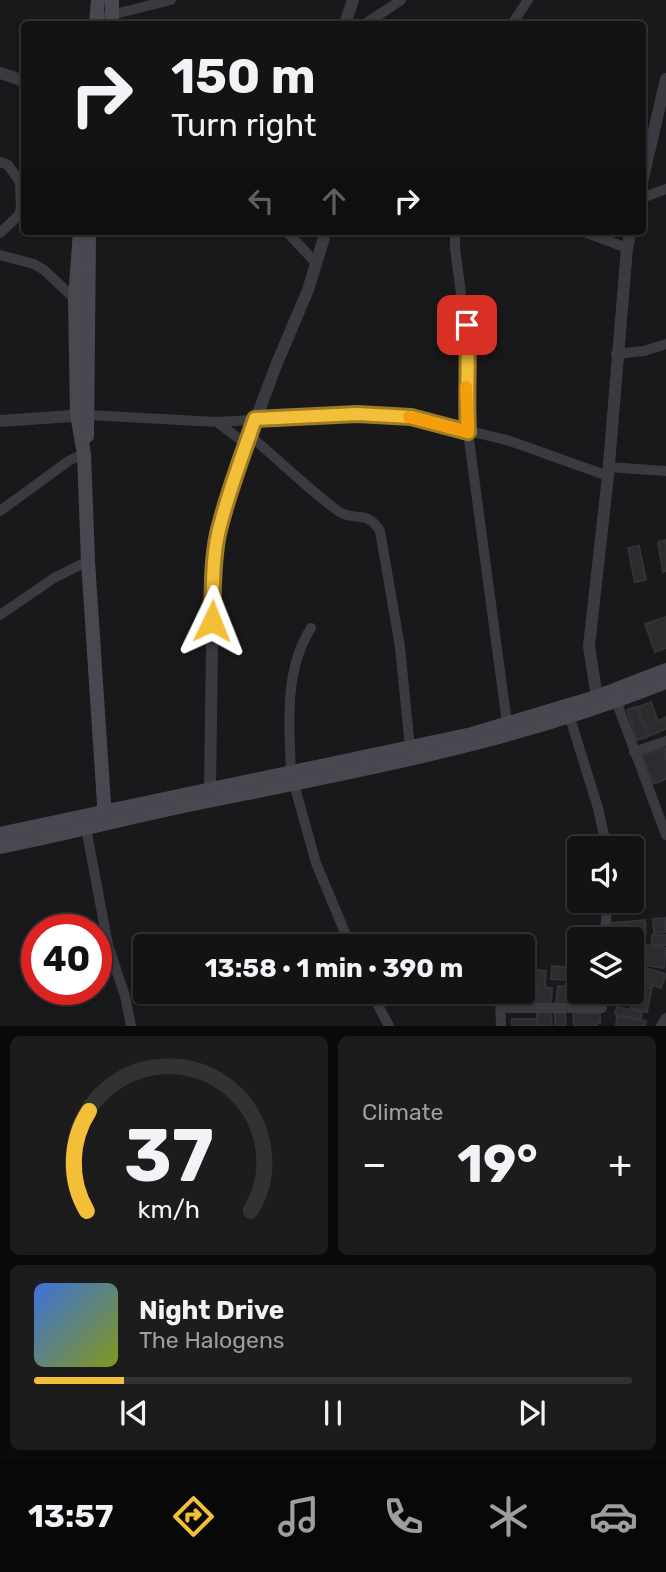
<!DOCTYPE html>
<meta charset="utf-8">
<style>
:root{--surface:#131314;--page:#1c1c1d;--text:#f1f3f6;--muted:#9d9ea0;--line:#323234;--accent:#f3bf39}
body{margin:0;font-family:Rubik,sans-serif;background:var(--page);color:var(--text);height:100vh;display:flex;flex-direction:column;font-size:26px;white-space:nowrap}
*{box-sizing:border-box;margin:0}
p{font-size:23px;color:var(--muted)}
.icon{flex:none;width:38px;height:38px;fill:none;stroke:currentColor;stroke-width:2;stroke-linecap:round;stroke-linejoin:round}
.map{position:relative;height:1026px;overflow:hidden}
.sheet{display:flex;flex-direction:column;gap:10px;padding:10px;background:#0a0a0b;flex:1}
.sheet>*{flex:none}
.guide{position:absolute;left:21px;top:21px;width:625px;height:214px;border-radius:7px;box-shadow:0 2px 5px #0004,0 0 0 2px var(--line);background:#131314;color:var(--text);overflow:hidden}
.fabs{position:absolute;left:567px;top:836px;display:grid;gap:14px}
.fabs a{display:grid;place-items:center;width:77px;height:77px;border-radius:7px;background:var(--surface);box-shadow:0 2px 5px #0004,0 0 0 2px var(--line);font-size:35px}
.speed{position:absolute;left:21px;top:914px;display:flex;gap:14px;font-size:35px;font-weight:700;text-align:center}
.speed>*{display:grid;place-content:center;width:91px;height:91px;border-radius:50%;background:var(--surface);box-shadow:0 2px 5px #0004,0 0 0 2px var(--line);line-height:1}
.speed .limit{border:10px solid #d22;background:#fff;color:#111}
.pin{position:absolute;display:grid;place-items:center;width:60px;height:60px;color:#fff;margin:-30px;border-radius:14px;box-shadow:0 4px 10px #0006}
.me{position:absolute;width:77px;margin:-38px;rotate:2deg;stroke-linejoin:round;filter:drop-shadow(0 0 5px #0008)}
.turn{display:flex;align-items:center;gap:24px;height:147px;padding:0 35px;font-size:32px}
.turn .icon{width:91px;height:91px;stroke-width:2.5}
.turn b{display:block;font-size:49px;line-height:60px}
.lanes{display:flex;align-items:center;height:66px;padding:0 35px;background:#0003;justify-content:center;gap:35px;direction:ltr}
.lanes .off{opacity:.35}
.big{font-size:52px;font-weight:700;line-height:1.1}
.sheet .card{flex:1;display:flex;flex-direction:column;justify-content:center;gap:10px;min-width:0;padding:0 24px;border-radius:10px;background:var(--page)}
.sheet .dial{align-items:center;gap:0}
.dial svg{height:182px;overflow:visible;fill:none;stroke:var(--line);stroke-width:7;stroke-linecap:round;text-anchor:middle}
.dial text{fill:var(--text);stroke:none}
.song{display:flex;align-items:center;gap:21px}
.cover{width:84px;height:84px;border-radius:10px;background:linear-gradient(135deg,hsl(220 70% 55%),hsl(70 70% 35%))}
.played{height:7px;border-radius:4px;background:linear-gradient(90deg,var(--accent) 15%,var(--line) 15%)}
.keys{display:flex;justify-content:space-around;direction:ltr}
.heat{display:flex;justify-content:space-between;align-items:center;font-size:38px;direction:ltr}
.sheet .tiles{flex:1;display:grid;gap:10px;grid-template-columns:1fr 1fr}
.card:last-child{grid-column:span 2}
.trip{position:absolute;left:133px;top:934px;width:402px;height:70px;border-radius:7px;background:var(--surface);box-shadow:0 2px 5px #0004,0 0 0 2px var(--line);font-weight:700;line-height:70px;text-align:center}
.tabs{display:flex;height:112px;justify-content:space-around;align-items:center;background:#080808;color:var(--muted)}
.tabs .icon{width:49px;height:49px}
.tabs .active{color:var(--accent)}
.tabs b{font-size:32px;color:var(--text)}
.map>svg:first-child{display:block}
</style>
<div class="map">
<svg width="666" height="1026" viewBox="0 0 666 1026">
<rect width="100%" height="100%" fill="#19191b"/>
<g fill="#2c2c2f" stroke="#333337" stroke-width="2">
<polygon points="666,540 666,571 663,572 658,542"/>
<polygon points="639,546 646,580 635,582 628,548"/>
<polygon points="666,617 666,648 655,652 645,624"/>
<polygon points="651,702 658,721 666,717 666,729 649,736 638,707"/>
<polygon points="636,707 647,737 637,740 627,710"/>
<polygon points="665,748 666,779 653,784 643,755"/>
<polygon points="665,918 665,932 654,933 653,919"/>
<polygon points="645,920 646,933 612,935 612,923"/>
<rect x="652" y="935" width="14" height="10"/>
<polygon points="642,936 642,949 632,950 632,940 614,940 614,937"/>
<polygon points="647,945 666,948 664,968 644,965"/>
<rect x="566" y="954" width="13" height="10"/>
<polygon points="552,966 579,968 579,981 551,979"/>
<polygon points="645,968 666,974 661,988 640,981"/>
<polygon points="532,970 546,971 545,987 552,988 551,1004 536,1003 538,986 531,985"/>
<polygon points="636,984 652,987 647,1012 631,1008"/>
<polygon points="558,986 566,987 565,1004 556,1003"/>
<polygon points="570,988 579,988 579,992 592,992 591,1006 569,1004"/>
<polygon points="621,992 631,992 629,1003 619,1001"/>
<polygon points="617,1007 642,1012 641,1019 615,1014"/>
<polygon points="537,1012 551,1012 552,1026 537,1026"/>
<polygon points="555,1013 565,1013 566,1026 555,1026"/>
<polygon points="573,1013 600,1013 600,1023 597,1023 597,1026 574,1026"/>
<polygon points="617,1016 646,1021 645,1026 616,1026"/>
<rect x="512" y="1019" width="24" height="7"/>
</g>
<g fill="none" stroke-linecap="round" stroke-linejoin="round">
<g stroke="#3a3b40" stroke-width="10">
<polyline points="107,16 171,0"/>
<polyline points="365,24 401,0"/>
<polyline points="512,24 528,0"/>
<polyline points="0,162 8,165 20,182 21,208 19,215 0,233"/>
<polyline points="642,198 666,189"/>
<polyline points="286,231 317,264"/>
<polyline points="455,231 455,248 468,347 465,391 468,432 507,723"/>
<polyline points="582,231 627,248"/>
<polyline points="0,255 34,264 44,270 75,299"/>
<polyline points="616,354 644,351 666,344"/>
<polyline points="88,415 217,422 357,414 411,417 510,441 608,476"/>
<polyline points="217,422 246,444"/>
<path d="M249 435C279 460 307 488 338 511 355 523 366 508 380 531L400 647 410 748"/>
<polyline points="608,467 666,471"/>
<polyline points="0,511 70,460 84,454"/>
<polyline points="0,615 54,578 88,561"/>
<polyline points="614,695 666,835"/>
<polyline points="570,718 598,808 607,849"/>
<polyline points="634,752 666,741"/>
<path d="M291 773C289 724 284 670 311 628"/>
<polyline points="294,784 316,863 351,947"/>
<polyline points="86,828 108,945 125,996 131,1026"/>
<polyline points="605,940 607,901"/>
<polyline points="371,992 389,1026"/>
<polyline points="500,992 501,1026"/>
<polyline points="501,1008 602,1008 603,992"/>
<polyline points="661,1026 666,1018"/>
</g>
<g stroke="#3a3b40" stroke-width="12">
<polyline points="345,24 353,0"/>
<polyline points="0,73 24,81"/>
<polyline points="642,182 666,79"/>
<polyline points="0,421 87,415"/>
<polyline points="598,704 589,646 608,476 627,248 631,231"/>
<polyline points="210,789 213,575 218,535 231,485 277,363 308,290 326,231"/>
</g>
<g stroke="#484950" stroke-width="14">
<polyline points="96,24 98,0"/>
<polyline points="112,24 112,0"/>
<polyline points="80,231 75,299 77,415 84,454 88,561 105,819"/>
<polyline points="87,436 89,236"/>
<polyline points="0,834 472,734 596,697 666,670"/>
<path d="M0 847C70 833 138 815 208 801 367 769 515 742 666 682"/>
</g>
</g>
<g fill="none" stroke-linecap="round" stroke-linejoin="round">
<g stroke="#9e7c25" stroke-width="18">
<path id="route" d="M212 621C213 592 212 562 218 534 227 495 242 457 255 419L357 414 411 417 468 432C466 396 469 361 467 325"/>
</g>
<use href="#route" stroke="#f3bf39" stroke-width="12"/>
<polyline stroke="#f59e0b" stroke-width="12" points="409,417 468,432 466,387"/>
</g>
</svg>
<div class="fabs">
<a><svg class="icon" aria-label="sound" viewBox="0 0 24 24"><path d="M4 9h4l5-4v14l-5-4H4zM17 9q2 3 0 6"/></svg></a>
<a><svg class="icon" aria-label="layers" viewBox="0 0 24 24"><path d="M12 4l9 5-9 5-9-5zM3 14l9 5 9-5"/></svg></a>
</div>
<div class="speed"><div class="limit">40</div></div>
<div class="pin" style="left:467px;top:325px;background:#d93025"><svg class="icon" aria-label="arrive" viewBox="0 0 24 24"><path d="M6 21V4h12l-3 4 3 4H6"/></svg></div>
<svg class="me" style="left:212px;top:621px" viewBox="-20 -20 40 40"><path d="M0-17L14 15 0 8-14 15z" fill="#f3bf39" stroke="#fff" stroke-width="4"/></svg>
<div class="trip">13:58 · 1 min · 390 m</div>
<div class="guide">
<div class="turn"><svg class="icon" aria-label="right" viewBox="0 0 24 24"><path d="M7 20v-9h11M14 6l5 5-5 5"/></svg><div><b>150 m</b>Turn right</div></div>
<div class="lanes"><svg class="icon off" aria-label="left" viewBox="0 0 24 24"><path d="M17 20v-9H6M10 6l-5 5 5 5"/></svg><svg class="icon off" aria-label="ahead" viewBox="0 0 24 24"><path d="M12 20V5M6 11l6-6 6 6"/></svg><svg class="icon" aria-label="right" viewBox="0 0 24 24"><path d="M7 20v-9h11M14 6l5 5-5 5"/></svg></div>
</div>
</div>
<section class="sheet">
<div class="tiles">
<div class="card dial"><svg viewBox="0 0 100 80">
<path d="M14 69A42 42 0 1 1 86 69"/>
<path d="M14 69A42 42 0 0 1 15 25" stroke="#f3bf39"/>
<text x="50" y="56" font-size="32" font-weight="700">37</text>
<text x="50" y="72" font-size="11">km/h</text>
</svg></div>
<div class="card"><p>Climate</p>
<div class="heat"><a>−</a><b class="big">19°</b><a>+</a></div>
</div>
<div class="card">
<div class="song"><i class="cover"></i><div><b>Night Drive</b><p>The Halogens</p></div></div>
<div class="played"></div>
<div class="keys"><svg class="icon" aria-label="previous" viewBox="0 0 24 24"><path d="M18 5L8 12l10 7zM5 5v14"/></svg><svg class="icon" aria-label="pause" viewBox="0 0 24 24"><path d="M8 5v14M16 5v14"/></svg><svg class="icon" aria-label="next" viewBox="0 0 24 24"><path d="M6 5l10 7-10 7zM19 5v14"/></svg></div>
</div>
</div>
</section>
<nav class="tabs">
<b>13:57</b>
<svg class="icon active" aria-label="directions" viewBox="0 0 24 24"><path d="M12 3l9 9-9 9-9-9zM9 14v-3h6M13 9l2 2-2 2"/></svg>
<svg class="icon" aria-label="music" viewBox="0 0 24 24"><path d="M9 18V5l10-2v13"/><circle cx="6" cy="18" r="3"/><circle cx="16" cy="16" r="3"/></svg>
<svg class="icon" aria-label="phone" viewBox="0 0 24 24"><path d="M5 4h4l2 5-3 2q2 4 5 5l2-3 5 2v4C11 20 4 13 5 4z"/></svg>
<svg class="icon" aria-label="climate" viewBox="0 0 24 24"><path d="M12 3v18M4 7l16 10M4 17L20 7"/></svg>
<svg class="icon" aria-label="car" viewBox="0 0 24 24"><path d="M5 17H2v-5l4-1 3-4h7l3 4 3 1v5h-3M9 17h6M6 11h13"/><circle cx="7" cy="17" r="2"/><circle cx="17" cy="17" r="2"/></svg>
</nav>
